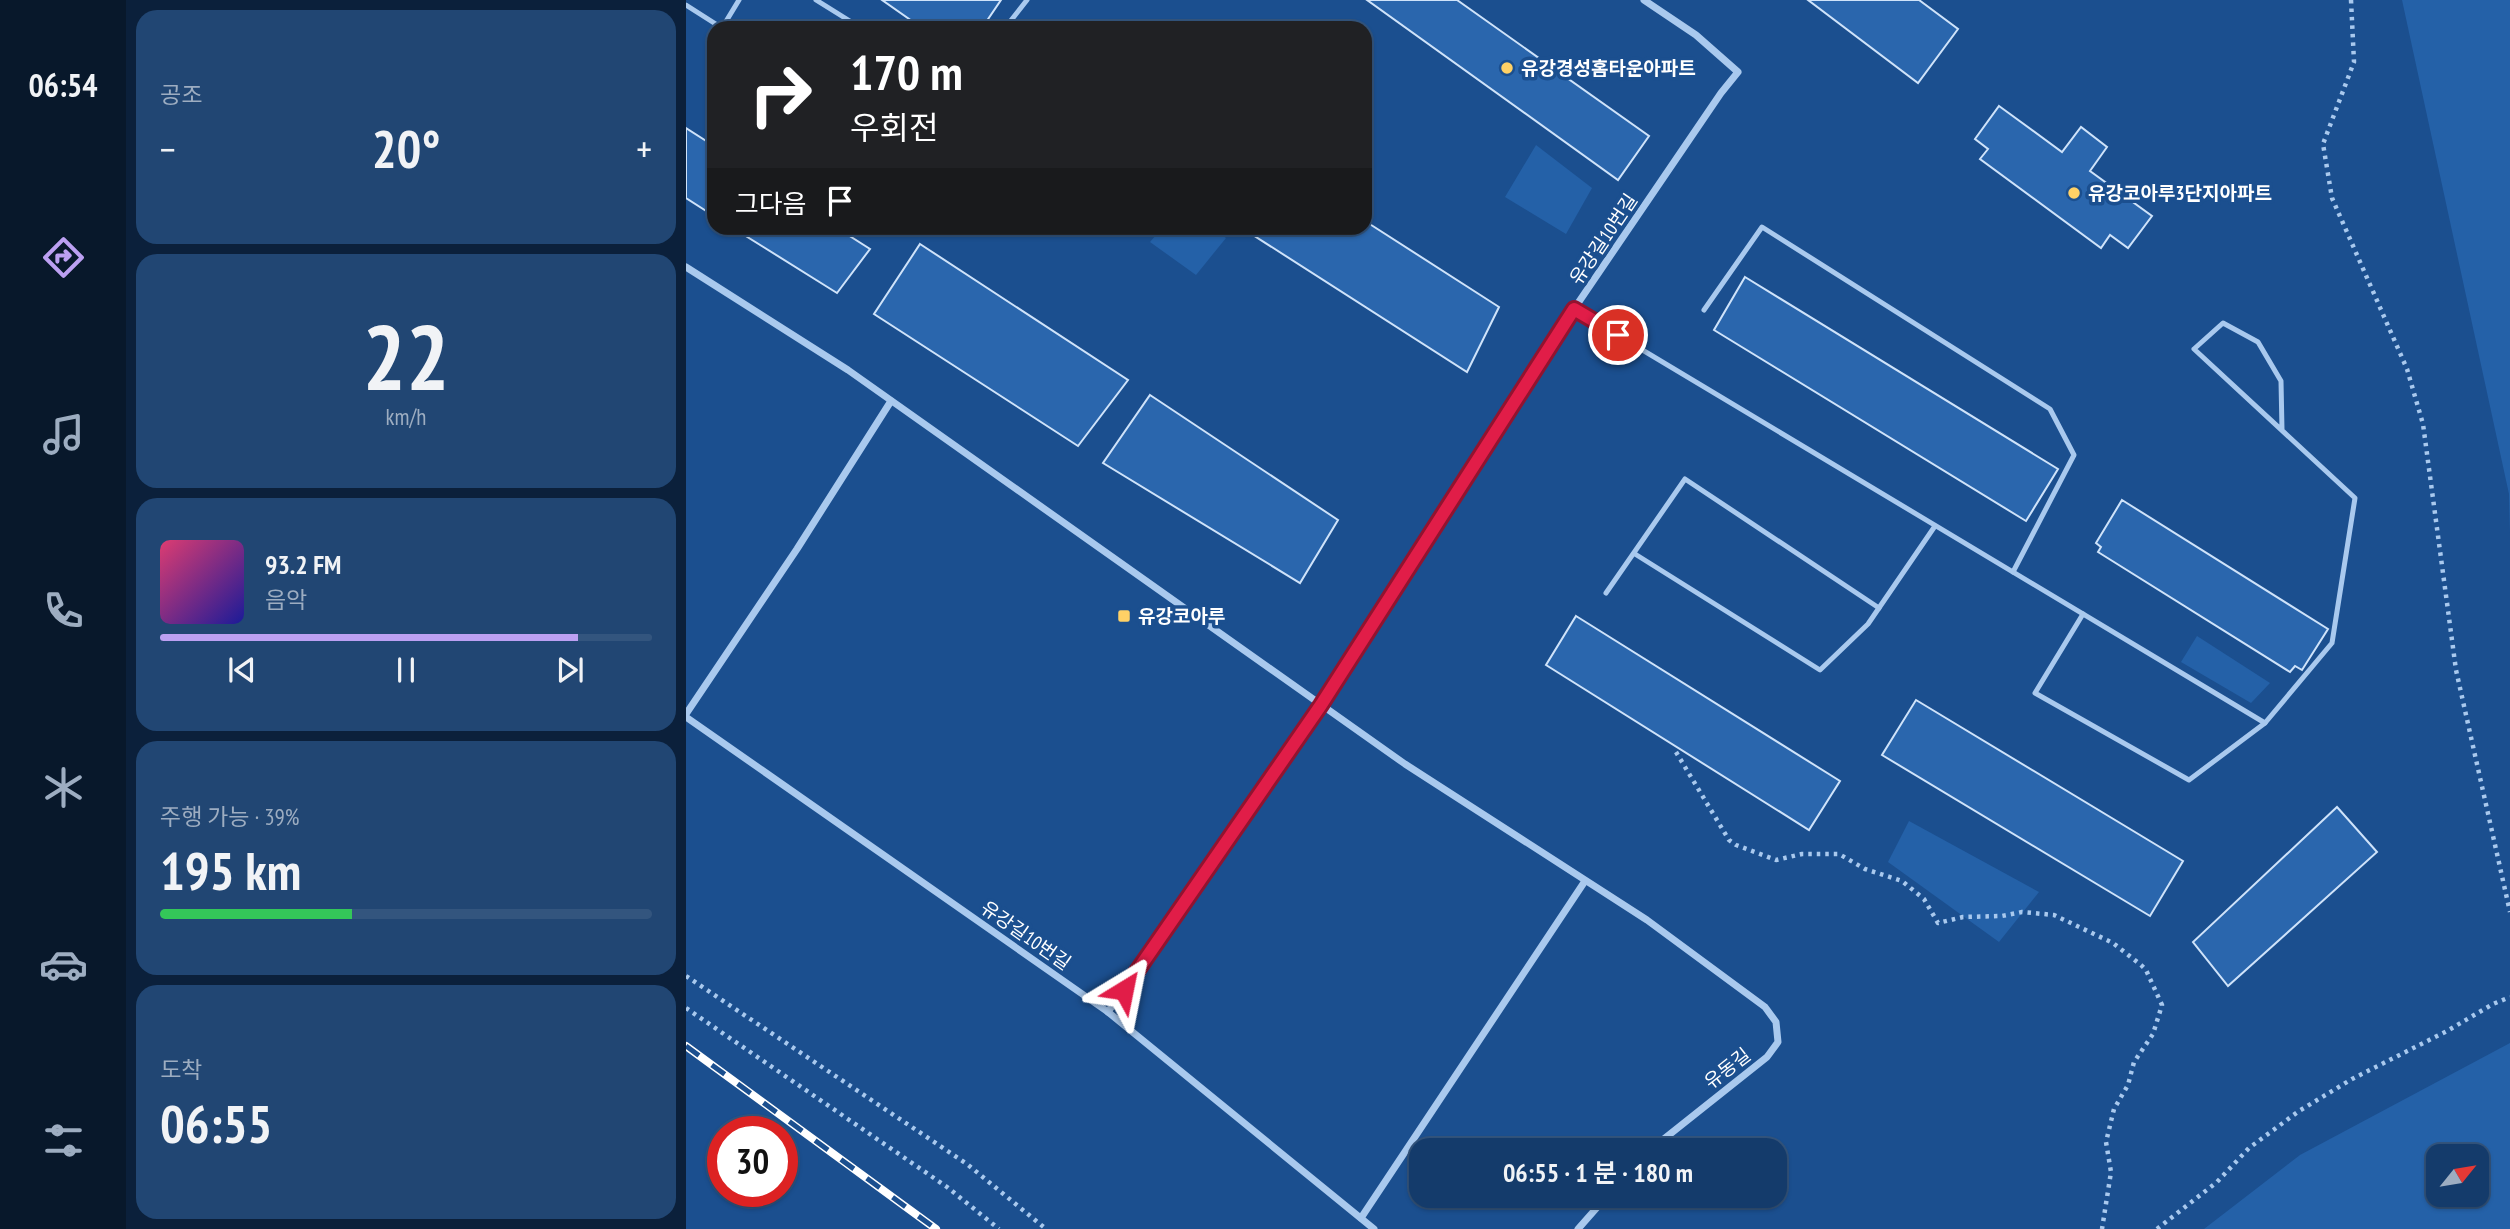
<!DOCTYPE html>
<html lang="ko">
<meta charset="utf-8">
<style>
:root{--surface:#143b6b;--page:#214673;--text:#f1f3f6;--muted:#9dadc1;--line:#33557e;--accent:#bca0f2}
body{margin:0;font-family:"PT Sans Narrow","Noto Sans KR",sans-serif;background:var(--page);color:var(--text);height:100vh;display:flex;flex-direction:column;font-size:26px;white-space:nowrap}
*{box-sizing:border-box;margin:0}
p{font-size:23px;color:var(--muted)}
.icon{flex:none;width:38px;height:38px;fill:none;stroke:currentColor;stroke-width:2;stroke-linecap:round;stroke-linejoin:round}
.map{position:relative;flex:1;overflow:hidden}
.sheet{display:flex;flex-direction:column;gap:10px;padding:10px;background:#0b203b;width:560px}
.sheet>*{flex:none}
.banner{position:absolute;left:21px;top:21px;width:665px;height:214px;border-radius:21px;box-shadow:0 2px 5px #0004,0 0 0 2px var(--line);background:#202124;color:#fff;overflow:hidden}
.needle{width:46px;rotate:60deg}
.tools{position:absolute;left:1740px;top:1144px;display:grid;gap:14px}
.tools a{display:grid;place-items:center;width:63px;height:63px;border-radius:14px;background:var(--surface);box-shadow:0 2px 5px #0004,0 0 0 2px var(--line);font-size:35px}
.speed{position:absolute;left:21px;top:1116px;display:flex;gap:14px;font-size:35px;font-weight:700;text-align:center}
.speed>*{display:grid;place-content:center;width:91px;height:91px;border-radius:50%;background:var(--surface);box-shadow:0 2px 5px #0004,0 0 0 2px var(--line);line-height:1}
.speed .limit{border:10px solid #d22;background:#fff;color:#111}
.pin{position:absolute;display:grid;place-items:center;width:60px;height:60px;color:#fff;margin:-30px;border:4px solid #fff;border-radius:50%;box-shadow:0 2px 7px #0007}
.me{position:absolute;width:77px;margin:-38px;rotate:35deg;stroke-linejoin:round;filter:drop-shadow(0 0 5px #0008)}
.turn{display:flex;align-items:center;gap:24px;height:147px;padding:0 28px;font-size:32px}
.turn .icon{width:91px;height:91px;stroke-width:2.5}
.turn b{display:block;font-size:49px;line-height:60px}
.then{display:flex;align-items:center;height:66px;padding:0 28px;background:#0003;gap:14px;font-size:26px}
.big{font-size:52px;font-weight:600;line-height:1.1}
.sheet .tile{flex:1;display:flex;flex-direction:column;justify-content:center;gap:10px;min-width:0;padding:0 24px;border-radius:21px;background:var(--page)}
.sheet .dial{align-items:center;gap:0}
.dial b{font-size:91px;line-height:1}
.song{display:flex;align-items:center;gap:21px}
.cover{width:84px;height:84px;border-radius:10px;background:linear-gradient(135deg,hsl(340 70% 55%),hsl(240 70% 35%))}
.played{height:7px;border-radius:4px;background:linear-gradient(90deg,var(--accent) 85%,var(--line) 85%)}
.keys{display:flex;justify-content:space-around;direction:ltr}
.heat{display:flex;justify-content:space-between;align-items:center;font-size:38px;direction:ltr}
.charge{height:10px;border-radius:5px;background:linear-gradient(90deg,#34c759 39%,var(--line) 0)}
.trip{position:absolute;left:723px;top:1138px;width:378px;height:70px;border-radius:21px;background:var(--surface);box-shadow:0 2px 5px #0004,0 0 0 2px var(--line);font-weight:600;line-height:70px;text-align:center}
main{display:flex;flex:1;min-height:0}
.dock{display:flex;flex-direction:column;width:126px;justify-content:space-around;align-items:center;background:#08182b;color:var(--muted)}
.dock .icon{width:49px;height:49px}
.dock .on{color:var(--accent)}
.dock b{font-size:32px;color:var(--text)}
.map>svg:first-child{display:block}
</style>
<main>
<nav class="dock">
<b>06:54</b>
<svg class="icon on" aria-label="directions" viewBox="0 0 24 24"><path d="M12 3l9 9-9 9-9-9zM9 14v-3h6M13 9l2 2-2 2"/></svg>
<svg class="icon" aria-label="music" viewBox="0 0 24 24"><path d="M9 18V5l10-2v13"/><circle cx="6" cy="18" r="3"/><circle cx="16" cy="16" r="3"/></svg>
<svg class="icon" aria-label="phone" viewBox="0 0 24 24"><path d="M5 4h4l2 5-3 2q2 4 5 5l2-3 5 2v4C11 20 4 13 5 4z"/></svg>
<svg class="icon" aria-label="climate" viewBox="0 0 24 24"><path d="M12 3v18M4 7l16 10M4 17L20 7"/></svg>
<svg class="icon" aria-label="car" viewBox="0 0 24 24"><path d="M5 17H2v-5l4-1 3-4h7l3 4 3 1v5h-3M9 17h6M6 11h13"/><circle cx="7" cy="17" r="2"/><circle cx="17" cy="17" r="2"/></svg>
<svg class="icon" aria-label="filters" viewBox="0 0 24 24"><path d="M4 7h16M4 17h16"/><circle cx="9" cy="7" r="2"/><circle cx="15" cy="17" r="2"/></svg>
</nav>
<section class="sheet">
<div class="tile"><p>공조</p>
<div class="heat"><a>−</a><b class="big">20°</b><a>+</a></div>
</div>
<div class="tile dial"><b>22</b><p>km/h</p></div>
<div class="tile">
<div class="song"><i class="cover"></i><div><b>93.2 FM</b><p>음악</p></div></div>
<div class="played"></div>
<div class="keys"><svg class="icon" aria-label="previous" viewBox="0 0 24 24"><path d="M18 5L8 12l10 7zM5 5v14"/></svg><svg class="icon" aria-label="pause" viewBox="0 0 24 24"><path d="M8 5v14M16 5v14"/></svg><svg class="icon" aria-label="next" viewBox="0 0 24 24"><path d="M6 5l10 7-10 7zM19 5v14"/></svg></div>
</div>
<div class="tile"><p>주행 가능 · 39%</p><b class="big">195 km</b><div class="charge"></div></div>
<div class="tile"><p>도착</p><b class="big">06:55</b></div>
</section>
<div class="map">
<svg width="1824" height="1229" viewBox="0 0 1824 1229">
<rect width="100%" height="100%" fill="#1b4f8f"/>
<g fill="#2461a8" fill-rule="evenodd">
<polygon points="1716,0 1824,0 1824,533 1823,494"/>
<polygon points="850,145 906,188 880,234 819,197"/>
<polygon points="476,228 526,228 540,238 510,275 464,242"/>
<polygon points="1511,636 1584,683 1565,703 1495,662"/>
<polygon points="1223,821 1353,892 1313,942 1202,862"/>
<path d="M1824 1043V1229H1518L1614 1155ZM1752 1157H1790V1195H1752Z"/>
</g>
<g fill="#2a66ad" stroke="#cfe3fa" stroke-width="2">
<polygon points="196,0 315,0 296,28 236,28"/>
<polygon points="681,0 771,0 963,136 932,180"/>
<polygon points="1122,0 1233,0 1272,29 1232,83"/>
<polygon points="1313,106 1376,152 1395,127 1421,147 1404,171 1466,216 1442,248 1424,235 1415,248 1294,159 1302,149 1289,139"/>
<polygon points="0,128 28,146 28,216 0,198"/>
<polygon points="679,221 813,307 781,372 556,228 679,228"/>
<polygon points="47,228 151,228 184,249 151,293"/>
<polygon points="234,244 442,380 392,446 188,314"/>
<polygon points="1059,277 1372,469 1340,521 1028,330"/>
<polygon points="464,395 652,520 614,583 417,463"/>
<polygon points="1436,500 1642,629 1616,670 1609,666 1604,672 1412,552 1415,547 1410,543"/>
<polygon points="890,616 1154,781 1123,830 860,665"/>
<polygon points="1230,700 1497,861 1464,916 1196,755"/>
<polygon points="1651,807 1691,852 1542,986 1507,942"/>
</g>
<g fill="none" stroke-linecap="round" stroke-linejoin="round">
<g stroke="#a9c9ee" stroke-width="4.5" stroke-dasharray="3.5 5" stroke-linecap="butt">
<polyline points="1665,0 1668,62 1637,144 1646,198 1721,369 1737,424 1770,670 1824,912"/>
<polyline points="990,752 1043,840 1050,845 1090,860 1116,854 1153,854 1179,869 1216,881 1238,899 1252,923 1277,917 1316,916 1336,912 1368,915 1427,943 1455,965 1460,970 1476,1005 1467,1034 1448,1062 1442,1085 1428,1109 1420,1142 1425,1172 1416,1229"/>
<polyline points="0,976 281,1164 360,1229"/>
<polyline points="0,1008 261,1187 313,1229"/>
<polyline points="1471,1229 1531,1182 1563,1148 1613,1111 1666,1079 1761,1031 1807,1004 1824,997"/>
</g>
<g stroke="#a9c9ee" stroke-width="5">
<polyline points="130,0 175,28"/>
<polyline points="0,5 36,28 53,0"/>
<polyline points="319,28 341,0"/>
<polyline points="888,309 1579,723 1646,643 1669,498 1508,349 1537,323 1572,342 1595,381 1596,430"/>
<polyline points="1018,310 1076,227 1364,409 1388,455 1327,572"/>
<polyline points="949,554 1134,670 1182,624 1249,526"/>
<polyline points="920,593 999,479 1193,608"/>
<polyline points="1397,614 1349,693 1503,780 1579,723"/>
</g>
<g stroke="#a9c9ee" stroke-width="7">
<polyline points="0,267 162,370 719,764 961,920 1079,1007 1090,1022 1092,1042 1081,1057 964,1150"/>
<polyline points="0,714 111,549 205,401"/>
<polyline points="0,717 422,1012 688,1229"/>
<polyline points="422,1012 635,705 888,309 1035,93 1052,72 1010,35 958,0"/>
<polyline points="675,1218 899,881"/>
<polyline points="892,1229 922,1195"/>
</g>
<g stroke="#fff" stroke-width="8">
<polyline id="rail" points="0,1046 250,1229"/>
</g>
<use href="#rail" stroke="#1b4f8f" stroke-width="5" stroke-dasharray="16" stroke-linecap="butt"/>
</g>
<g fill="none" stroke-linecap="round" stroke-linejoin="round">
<g stroke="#92132f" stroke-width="18">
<polyline id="route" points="438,990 635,705 888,309 932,335"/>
</g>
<use href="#route" stroke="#e11d48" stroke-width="12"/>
</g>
<g fill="#ffd166" stroke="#1b4f8f" stroke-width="2.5">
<circle cx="821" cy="68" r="7"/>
<circle cx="1388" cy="193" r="7"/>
<rect x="431" y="609" width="14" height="14" rx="3.5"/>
</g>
<g text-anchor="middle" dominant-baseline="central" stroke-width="7" stroke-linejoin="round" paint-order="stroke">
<g font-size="19" font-weight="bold" fill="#fff" stroke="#1b4f8f" text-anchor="start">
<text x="835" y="68">유강경성홈타운아파트</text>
<text x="1402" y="193">유강코아루3단지아파트</text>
<text x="452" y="616">유강코아루</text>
</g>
<g font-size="19" fill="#fff" stroke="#1b4f8f">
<text transform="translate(917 239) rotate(-56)">유강길10번길</text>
<text transform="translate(340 935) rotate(35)">유강길10번길</text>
<text transform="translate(1041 1068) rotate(-38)">유동길</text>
</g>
</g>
</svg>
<div class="tools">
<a><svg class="needle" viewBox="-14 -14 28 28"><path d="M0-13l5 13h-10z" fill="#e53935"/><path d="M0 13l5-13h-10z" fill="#9dadc1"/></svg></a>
</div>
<div class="speed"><div class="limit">30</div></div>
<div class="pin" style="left:932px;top:335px;background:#d93025"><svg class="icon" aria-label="arrive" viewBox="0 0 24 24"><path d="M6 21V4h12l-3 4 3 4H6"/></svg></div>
<svg class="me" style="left:438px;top:990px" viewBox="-20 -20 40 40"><path d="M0-17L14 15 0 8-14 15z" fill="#e11d48" stroke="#fff" stroke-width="4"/></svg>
<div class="trip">06:55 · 1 분 · 180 m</div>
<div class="banner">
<div class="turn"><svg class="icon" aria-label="right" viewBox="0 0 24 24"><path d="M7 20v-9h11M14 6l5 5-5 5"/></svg><div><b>170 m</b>우회전</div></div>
<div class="then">그다음<svg class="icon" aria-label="arrive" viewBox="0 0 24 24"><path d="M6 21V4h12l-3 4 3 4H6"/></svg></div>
</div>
</div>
</main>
